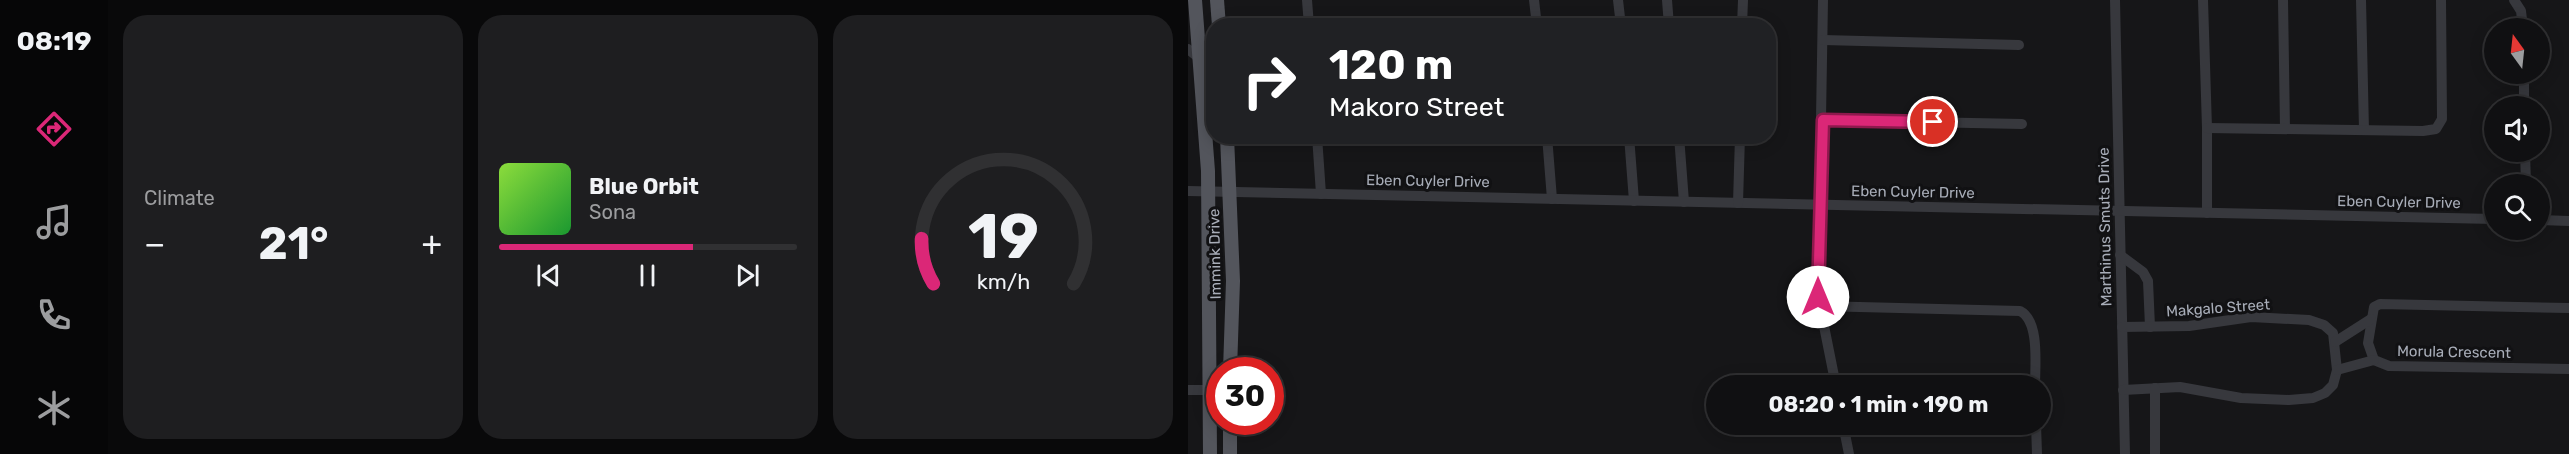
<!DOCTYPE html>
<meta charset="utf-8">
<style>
:root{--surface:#101012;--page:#1e1e20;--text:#f1f3f6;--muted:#9c9d9f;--line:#303032;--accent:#db2777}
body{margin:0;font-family:Rubik,sans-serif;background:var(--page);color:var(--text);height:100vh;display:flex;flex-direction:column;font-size:22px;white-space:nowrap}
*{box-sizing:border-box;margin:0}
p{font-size:20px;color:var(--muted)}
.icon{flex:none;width:33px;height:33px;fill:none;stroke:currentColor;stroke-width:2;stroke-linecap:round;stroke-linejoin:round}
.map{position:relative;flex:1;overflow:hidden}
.details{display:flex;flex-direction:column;gap:15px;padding:15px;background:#09090a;width:1080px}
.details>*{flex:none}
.guide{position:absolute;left:18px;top:18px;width:570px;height:126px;border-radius:24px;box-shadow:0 3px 15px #0003,0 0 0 2px var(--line);background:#202124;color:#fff;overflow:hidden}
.needle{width:39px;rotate:345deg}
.fabs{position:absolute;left:1296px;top:18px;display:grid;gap:12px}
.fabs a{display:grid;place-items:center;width:66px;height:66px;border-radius:50%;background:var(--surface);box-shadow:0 3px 15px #0003,0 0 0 2px var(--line);font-size:30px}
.speed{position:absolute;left:18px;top:357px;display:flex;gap:12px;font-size:30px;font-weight:700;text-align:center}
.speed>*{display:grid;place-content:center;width:78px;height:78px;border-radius:50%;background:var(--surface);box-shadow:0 3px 15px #0003,0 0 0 2px var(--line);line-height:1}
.speed .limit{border:9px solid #d22;background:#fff;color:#111}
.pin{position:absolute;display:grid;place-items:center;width:51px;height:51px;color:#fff;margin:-26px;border:3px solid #fff;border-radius:50%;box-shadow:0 2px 6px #0007}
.me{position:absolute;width:66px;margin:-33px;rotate:0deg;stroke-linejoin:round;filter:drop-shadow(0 0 4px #0008)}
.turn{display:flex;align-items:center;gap:21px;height:126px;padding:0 24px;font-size:27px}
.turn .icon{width:78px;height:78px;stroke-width:2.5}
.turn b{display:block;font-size:42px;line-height:51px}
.big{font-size:45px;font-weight:700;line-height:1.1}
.details .tile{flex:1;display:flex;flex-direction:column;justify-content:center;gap:9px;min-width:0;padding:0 21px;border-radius:24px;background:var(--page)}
.details .dial{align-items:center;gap:0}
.dial svg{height:156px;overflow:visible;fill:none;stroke:var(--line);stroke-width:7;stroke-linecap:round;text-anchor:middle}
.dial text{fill:var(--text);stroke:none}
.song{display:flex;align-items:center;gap:18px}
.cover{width:72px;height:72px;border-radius:9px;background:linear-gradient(135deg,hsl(90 70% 55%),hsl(130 70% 35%))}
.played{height:6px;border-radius:3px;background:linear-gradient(90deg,var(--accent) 65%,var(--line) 65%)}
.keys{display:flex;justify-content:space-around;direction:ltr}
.heat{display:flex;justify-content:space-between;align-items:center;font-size:33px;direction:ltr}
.details .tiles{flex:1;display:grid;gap:15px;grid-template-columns:repeat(3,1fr)}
.trip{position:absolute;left:518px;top:375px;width:345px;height:60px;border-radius:30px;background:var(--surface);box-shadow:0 3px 15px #0003,0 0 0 2px var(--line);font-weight:700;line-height:60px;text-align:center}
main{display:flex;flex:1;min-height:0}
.tab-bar{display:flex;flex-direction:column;width:108px;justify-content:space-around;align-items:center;background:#060607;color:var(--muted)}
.tab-bar .icon{width:42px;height:42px}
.tab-bar .current{color:var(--accent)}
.tab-bar b{font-size:27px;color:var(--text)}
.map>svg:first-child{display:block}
</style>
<main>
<nav class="tab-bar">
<b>08:19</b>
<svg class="icon current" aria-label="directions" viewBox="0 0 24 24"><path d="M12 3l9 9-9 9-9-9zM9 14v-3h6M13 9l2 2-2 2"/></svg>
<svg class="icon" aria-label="music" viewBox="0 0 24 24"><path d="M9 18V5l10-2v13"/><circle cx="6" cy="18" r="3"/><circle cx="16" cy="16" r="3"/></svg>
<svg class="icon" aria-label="phone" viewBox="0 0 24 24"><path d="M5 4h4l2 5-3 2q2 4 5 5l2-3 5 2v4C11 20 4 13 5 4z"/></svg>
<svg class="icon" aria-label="climate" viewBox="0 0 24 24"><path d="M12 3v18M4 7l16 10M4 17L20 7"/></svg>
</nav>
<section class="details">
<div class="tiles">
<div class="tile"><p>Climate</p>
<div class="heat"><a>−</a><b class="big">21°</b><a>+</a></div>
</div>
<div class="tile">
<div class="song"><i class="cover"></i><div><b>Blue Orbit</b><p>Sona</p></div></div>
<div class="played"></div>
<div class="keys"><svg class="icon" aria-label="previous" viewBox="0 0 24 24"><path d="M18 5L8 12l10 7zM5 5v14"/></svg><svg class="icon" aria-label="pause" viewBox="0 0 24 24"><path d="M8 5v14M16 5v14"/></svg><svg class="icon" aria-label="next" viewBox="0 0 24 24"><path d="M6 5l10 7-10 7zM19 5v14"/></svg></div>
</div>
<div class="tile dial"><svg viewBox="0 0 100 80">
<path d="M14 69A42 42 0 1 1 86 69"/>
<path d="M14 69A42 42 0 0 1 8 46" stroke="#db2777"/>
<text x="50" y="56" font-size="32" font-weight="700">19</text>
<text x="50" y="72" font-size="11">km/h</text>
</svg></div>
</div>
</section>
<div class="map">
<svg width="1381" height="454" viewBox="0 0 1381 454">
<rect width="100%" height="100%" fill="#161618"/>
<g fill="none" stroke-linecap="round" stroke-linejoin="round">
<g stroke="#37383d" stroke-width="10">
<polyline points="119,0 121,26"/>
<polyline points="346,0 349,26"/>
<polyline points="430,0 433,26"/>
<polyline points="479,0 481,26"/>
<polyline points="635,0 630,296 648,386"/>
<polyline points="927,0 937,454"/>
<polyline points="1015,0 1019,128 1019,213"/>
<polyline points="1095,0 1097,129"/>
<polyline points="1173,0 1176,130"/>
<polyline points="1326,0 1333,11 1335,28"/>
<polyline points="554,26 555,0"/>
<polyline points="635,40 831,45"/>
<polyline points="0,49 11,58"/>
<polyline points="1336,74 1336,106"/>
<polyline points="635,120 834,124"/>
<polyline points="1019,128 1235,131 1248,129 1254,119 1253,0"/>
<polyline points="129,136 133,194"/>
<polyline points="359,136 364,199"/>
<polyline points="441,136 446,201"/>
<polyline points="491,136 496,202"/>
<polyline points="1337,152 1338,184"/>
<polyline points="0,191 1306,219"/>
<polyline points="550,203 552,136"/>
<polyline points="1352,220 1381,221"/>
<polyline points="932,255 955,272 960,281 962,327"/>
<path d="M631 306 832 311C852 321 847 365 847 386"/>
<polyline points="1381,308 1192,304 1186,307 1180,343 1186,360 1201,366 1381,369"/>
<polyline points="934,327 1001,326 1063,317 1121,320 1136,325 1145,333 1149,370 1145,385 1137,393 1125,398 1101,400 1053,398 992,387 935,390"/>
<polyline points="1147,342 1183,319"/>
<polyline points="1149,370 1186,360"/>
<polyline points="967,388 967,454"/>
<polyline points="0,390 32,390"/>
<polyline points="655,424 661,454"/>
<polyline points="848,424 849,454"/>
</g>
<g stroke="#53555c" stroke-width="14">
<polyline points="7,0 20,171 22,454"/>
<polyline points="29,0 31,26"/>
<polyline points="39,136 45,281 42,370"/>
<polyline points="42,454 42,422"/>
</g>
</g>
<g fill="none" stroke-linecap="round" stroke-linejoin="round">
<g stroke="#8e194d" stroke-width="15">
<polyline id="route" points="630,297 635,120 745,122"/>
</g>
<use href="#route" stroke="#db2777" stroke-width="10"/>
</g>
<g text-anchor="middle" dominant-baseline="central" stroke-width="6" stroke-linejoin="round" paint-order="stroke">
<g font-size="15" fill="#a8adb8" stroke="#111113">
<text transform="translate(240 181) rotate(1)">Eben Cuyler Drive</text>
<text transform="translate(725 192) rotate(1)">Eben Cuyler Drive</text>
<text transform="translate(1211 202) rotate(1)">Eben Cuyler Drive</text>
<text transform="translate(917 227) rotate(-91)">Marthinus Smuts Drive</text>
<text transform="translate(27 254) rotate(-91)">Immink Drive</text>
<text transform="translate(1030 308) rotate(-4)">Makgalo Street</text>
<text transform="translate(1266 352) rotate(1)">Morula Crescent</text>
</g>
</g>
</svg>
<div class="fabs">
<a><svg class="needle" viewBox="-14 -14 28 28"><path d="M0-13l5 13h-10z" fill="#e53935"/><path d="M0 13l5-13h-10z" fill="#9c9d9f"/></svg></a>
<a><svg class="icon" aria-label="sound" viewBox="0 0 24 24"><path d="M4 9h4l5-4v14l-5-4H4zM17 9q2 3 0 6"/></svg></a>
<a><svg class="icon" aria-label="search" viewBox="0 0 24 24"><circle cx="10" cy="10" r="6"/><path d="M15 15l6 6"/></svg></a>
</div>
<div class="speed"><div class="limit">30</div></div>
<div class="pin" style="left:745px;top:122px;background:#d93025"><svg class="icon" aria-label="arrive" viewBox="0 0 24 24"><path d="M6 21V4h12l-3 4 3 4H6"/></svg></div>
<svg class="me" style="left:630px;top:297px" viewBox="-20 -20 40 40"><circle r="19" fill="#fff"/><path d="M0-13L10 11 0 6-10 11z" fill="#db2777"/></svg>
<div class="trip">08:20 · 1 min · 190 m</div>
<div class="guide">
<div class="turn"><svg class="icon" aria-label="right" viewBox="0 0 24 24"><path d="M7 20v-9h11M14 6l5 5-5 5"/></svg><div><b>120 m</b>Makoro Street</div></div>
</div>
</div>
</main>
